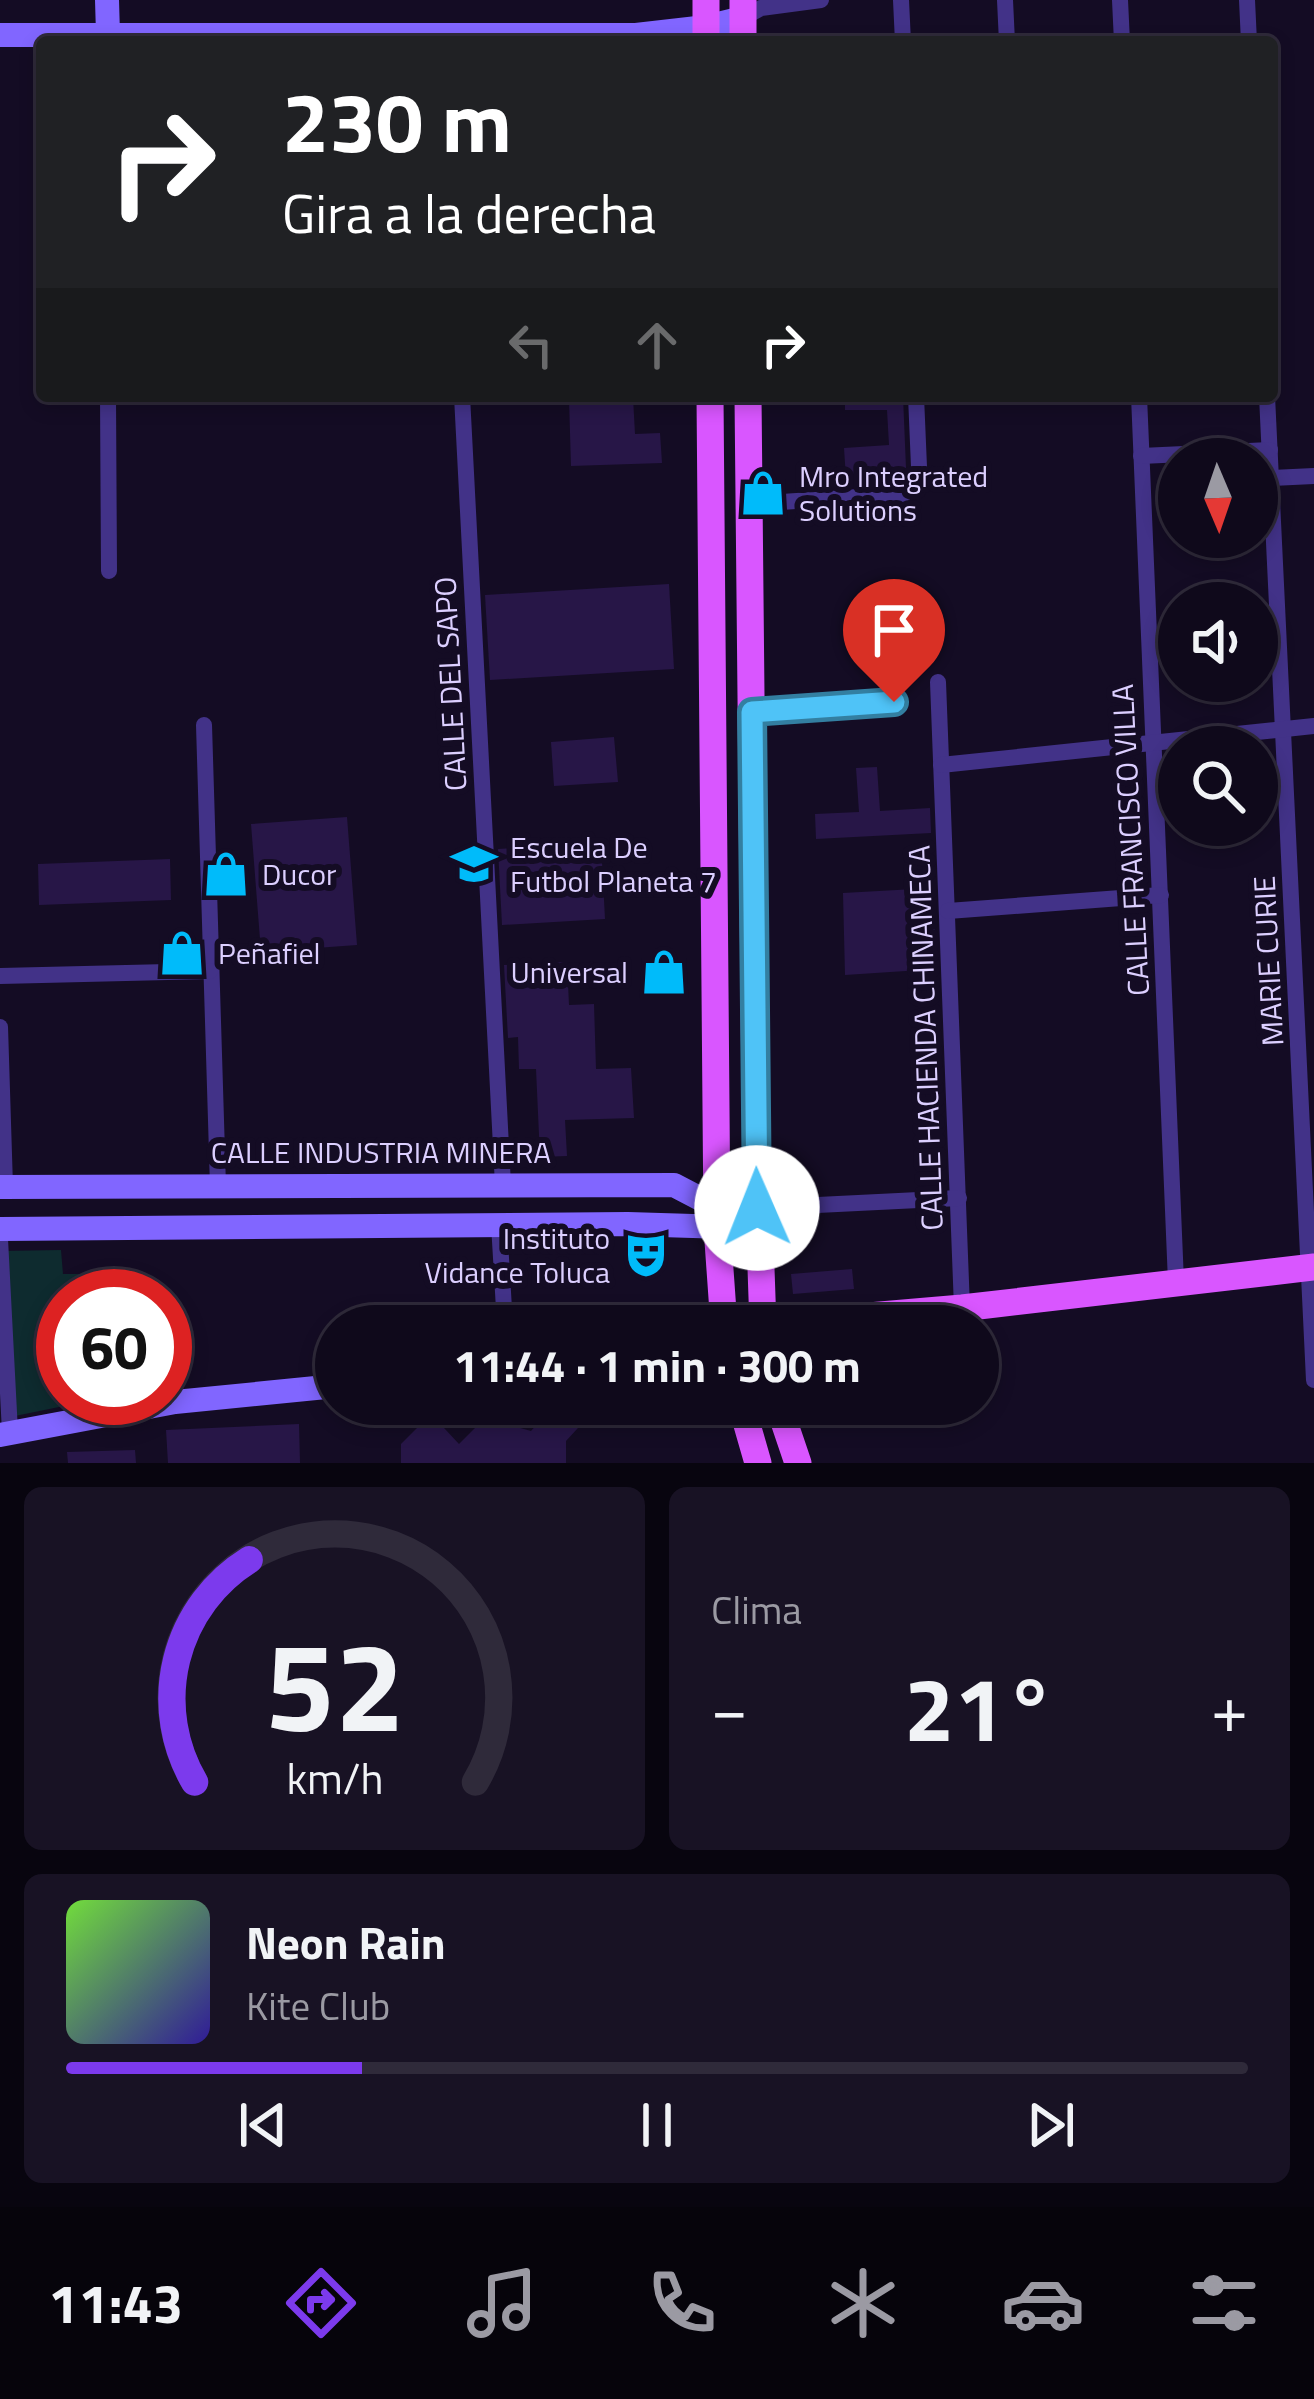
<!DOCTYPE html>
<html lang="es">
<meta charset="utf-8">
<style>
:root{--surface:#0f091b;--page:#181224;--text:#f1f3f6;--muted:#9b9aa3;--line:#2f2a3a;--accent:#7c3aed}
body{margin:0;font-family:"Titillium Web",sans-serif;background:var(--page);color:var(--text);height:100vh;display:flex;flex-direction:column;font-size:45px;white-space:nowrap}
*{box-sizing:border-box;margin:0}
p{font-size:39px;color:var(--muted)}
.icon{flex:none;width:66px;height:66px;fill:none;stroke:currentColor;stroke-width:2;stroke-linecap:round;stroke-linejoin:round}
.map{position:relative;height:1463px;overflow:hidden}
.drawer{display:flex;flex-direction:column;gap:24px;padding:24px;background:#08050f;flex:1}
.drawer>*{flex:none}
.top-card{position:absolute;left:36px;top:36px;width:1242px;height:366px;border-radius:12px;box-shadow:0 6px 18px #0003,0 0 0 3px var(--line);background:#202124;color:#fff;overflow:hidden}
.needle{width:78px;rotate:178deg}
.buttons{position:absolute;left:1158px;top:438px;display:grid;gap:24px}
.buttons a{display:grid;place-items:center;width:120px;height:120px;border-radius:50%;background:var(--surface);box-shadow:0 6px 18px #0003,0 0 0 3px var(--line);font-size:60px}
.speed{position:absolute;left:36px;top:1269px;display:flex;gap:24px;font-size:60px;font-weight:700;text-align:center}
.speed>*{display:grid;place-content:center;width:156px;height:156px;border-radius:50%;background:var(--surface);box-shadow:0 6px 18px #0003,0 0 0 3px var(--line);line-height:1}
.speed .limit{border:18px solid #d22;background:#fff;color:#111}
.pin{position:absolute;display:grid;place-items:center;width:102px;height:102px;color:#fff;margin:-123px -51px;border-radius:50% 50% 50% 0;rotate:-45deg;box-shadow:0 0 12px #0007}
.pin .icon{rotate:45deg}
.me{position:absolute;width:132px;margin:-66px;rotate:359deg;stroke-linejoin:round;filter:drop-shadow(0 0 9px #0008)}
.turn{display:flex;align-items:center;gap:42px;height:252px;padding:0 48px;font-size:54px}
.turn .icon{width:156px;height:156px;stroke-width:2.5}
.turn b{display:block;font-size:84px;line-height:102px}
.lanes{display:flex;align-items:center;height:114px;padding:0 48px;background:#0003;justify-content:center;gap:60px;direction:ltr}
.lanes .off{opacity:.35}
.big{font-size:90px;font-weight:700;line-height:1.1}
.drawer .widget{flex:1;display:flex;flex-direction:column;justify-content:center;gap:18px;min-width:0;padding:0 42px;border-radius:18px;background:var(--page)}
.drawer .dial{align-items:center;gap:0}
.dial svg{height:312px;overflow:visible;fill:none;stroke:var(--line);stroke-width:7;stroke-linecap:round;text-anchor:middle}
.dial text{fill:var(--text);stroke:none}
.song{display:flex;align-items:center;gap:36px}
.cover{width:144px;height:144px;border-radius:18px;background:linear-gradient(135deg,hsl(100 70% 55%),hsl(250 70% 35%))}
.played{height:12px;border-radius:6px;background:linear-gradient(90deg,var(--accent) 25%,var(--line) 25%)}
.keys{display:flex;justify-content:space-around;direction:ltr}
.heat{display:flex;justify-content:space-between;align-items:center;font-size:66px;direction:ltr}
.drawer .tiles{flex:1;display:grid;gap:24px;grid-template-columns:1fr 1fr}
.widget:last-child{grid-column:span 2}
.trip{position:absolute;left:315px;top:1305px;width:684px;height:120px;border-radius:60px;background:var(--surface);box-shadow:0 6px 18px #0003,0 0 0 3px var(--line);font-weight:700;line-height:120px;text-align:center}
.tab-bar{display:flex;height:192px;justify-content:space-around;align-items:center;background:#06040b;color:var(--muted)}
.tab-bar .icon{width:84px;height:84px}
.tab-bar .on{color:var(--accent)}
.tab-bar b{font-size:54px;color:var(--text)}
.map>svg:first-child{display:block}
</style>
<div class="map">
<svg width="1314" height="1463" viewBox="0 0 1314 1463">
<rect width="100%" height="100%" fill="#140c24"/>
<polygon fill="#0e2b2f" points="61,1250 63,1274 138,1274 138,1296 63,1296 63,1398 103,1398 15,1416 3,1251"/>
<g fill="#271647">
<polygon points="845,396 903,396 906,468 911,476 846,479 844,448 889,445 887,410 845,410"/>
<polygon points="633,397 635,434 660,433 662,463 571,466 569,399"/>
<polygon points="669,584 674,669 490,680 485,595"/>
<polygon points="614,737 618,782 554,786 551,742"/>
<polygon points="877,767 880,811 930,808 931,833 816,839 815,814 859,812 856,768"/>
<polygon points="347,817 357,945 261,952 251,824"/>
<polygon points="601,843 605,919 502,925 498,849"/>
<polygon points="170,859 171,900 39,905 38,864"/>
<polygon points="933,888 936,969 845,975 843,893"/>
<polygon points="567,962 569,1005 594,1004 596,1069 631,1068 634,1118 565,1120 567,1156 540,1157 536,1069 519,1069 518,1037 508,1038 504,965"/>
<polygon points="852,1269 854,1289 793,1294 791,1274"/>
<polygon points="555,1404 600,1404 566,1441 566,1463 401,1463 401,1444 431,1414 459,1444 480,1423 485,1428 501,1413 513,1426 531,1431"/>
<polygon points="299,1424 300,1463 168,1463 166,1430"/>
<polygon points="135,1450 136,1463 68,1463 67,1452"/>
</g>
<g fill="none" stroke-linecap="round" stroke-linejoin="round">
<g stroke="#423288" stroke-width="16">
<polyline points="901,0 903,42"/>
<polyline points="1005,0 1007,42"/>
<polyline points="1120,0 1122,42"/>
<polyline points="1247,0 1249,42"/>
<polyline points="743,18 761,8 821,0"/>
<polyline points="108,396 109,571"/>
<polyline points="462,396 503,1185"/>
<polyline points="916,396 919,467"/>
<polyline points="1139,396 1176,1282"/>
<polyline points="1267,396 1314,1380"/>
<polyline points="1141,456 1270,450"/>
<polyline points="1272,478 1314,476"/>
<polyline points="750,504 904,494"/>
<polyline points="938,682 962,1308"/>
<polyline points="752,712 894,702"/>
<polyline points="204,725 218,1186"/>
<polyline points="941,765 1314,726"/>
<polyline points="948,911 1161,895"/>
<polyline points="0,976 210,971"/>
<polyline points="0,1027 5,1187"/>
<polyline points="757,1208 959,1198"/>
<polyline points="499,1224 505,1326"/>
<polyline points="0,1239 10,1432"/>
</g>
<g stroke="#8166ff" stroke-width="24">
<polyline points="107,0 108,34"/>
<polyline points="0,35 636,35 706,27 743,18"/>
<polyline points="0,1187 674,1185 718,1208 757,1208"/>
<polyline points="0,1229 628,1224 758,1228"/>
<polyline points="0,1435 175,1402 336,1386"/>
</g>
<g stroke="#d956ff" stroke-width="27">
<polyline points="706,0 706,42"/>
<polyline points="743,0 743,42"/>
<polyline points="710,396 717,1227 724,1326"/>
<polyline points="748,396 755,1096 763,1326"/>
<polyline points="763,1325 962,1308 1314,1267"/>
<polyline points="741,1404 758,1463"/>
<polyline points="778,1404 798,1463"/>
</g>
</g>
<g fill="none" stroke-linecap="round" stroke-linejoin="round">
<g stroke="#337fa1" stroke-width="30">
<polyline id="route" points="757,1208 752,712 894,702"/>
</g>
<use href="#route" stroke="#4fc3f7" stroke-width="21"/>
</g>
<defs>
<g id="shop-bare" transform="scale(3.6)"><path d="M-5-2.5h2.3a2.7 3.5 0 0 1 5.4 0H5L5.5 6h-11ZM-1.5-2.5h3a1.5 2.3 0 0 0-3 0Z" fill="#00bbfa" stroke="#140c24" stroke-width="2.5" paint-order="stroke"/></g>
<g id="school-bare" transform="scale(3.6)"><path d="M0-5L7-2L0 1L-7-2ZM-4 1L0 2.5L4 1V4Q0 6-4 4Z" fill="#00bbfa" stroke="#140c24" stroke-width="2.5" paint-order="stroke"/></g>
<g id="theatre-bare" transform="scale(3.6)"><path d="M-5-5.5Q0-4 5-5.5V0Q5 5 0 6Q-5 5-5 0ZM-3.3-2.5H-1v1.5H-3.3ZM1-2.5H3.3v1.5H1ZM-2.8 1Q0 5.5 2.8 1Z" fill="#00bbfa" stroke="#140c24" stroke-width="2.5" paint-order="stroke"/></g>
</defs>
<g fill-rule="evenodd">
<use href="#shop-bare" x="763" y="493"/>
<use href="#school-bare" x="474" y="864"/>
<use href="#shop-bare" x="226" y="874"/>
<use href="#shop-bare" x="182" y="953"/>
<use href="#shop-bare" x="664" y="972"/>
<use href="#theatre-bare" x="646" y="1255"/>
</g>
<g text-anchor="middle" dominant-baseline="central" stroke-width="12" stroke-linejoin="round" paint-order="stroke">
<g font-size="30" fill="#dccfff" stroke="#140c24" text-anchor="start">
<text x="799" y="476">Mro Integrated<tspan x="799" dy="34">Solutions</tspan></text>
<text x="510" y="847">Escuela De<tspan x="510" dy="34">Futbol Planeta 7</tspan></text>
<text x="262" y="874">Ducor</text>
<text x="218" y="953">Peñafiel</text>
<text x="628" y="972" text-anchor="end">Universal</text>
<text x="610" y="1238" text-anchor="end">Instituto<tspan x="610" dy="34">Vidance Toluca</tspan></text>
</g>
<g font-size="30" fill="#dccfff" stroke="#140c24">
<text transform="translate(450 684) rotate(-93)">CALLE DEL SAPO</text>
<text transform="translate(1130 840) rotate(-93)">CALLE FRANCISCO VILLA</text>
<text transform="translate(1268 961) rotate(-93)">MARIE CURIE</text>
<text transform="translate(925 1038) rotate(-92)">CALLE HACIENDA CHINAMECA</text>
<text x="381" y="1152">CALLE INDUSTRIA MINERA</text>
</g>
</g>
</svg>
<div class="buttons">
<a><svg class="needle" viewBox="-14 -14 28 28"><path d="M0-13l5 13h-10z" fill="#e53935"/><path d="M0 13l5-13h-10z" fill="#9b9aa3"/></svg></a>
<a><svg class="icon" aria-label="sound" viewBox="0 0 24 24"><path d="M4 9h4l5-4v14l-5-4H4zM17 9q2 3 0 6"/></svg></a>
<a><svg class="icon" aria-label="search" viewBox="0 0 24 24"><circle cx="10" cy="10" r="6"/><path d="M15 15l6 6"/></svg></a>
</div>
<div class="speed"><div class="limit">60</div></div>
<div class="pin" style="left:894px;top:702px;background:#d93025"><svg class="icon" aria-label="arrive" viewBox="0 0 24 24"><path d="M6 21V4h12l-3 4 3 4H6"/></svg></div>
<svg class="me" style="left:757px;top:1208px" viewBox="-20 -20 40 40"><circle r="19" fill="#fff"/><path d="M0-13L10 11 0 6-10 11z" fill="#4fc3f7"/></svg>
<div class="trip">11:44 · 1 min · 300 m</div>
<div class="top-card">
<div class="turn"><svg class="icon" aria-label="right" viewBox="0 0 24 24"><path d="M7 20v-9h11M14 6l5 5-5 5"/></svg><div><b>230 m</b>Gira a la derecha</div></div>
<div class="lanes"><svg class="icon off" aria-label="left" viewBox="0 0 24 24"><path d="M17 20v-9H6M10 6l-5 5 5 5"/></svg><svg class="icon off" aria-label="ahead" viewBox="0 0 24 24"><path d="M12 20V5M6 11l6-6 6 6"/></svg><svg class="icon" aria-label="right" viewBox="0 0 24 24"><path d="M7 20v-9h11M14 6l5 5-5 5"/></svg></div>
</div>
</div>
<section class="drawer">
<div class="tiles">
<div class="widget dial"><svg viewBox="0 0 100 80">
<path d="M14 69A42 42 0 1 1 86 69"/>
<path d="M14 69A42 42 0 0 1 28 12" stroke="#7c3aed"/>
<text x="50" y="56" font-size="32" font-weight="700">52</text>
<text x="50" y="72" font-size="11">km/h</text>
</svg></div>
<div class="widget"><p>Clima</p>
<div class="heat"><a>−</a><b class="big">21°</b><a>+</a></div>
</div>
<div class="widget">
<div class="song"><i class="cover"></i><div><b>Neon Rain</b><p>Kite Club</p></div></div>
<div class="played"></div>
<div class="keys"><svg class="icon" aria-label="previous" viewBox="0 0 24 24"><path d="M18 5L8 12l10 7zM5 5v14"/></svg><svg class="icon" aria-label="pause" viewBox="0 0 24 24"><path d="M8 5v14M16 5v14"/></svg><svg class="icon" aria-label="next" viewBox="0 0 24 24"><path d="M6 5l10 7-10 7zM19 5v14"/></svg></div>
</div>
</div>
</section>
<nav class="tab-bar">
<b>11:43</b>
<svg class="icon on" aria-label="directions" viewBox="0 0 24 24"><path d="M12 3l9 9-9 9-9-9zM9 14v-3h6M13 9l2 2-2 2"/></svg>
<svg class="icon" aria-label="music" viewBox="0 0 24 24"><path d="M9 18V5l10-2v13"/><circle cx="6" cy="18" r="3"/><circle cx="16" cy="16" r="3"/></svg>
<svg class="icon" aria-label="phone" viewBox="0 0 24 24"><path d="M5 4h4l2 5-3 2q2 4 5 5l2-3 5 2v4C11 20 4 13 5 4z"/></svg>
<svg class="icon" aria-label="climate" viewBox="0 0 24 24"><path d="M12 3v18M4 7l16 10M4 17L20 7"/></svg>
<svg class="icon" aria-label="car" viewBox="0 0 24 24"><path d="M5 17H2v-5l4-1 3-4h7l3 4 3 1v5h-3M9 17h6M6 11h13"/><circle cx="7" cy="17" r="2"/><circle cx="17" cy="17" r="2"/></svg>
<svg class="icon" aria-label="filters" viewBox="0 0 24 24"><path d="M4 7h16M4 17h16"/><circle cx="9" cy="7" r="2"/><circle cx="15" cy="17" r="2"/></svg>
</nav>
